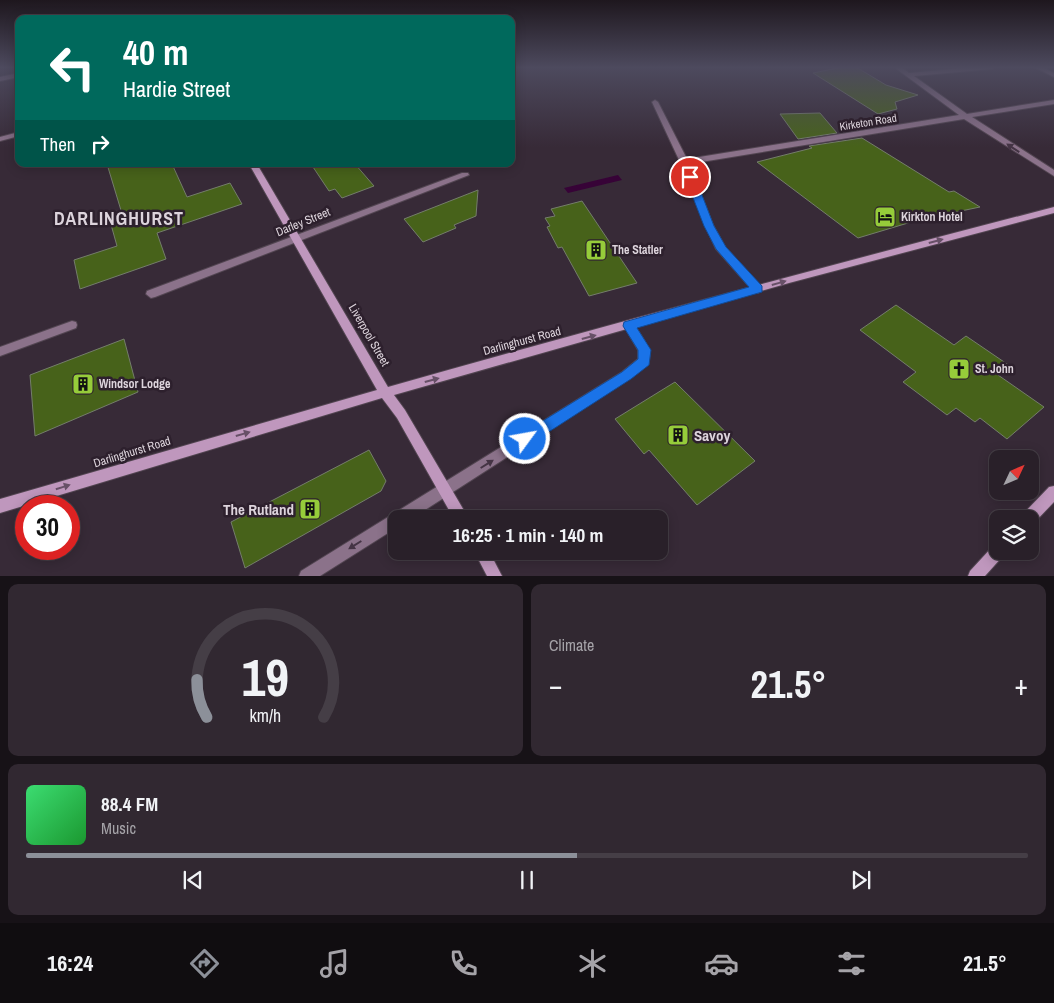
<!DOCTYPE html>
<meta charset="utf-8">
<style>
:root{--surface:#292029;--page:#312831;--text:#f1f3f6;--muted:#a5a3a8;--line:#453e46;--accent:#8c9099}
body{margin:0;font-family:"Archivo Narrow",sans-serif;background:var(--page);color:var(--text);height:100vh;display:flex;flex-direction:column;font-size:19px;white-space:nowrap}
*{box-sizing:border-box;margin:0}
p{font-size:16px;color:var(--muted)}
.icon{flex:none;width:28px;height:28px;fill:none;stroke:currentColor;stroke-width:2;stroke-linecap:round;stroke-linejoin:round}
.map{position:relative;height:576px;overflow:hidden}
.details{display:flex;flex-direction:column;gap:8px;padding:8px;background:#171217;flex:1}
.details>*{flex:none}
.banner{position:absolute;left:15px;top:15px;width:500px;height:152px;border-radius:10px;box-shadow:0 2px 12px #0003,0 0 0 1px var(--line);background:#00695c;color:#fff;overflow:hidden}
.needle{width:32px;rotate:46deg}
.tools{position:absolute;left:989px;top:450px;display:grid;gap:10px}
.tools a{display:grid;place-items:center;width:50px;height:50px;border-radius:10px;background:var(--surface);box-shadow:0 2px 12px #0003,0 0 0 1px var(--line);font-size:25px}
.speed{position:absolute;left:15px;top:495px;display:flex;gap:10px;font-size:25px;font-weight:700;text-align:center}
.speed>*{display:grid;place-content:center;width:65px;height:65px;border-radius:50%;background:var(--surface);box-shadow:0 2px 12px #0003,0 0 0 1px var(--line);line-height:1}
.speed .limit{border:8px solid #d22;background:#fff;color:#111}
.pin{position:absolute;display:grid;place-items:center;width:42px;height:42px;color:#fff;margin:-21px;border:2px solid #fff;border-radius:50%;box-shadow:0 1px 5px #0007}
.me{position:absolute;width:55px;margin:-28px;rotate:58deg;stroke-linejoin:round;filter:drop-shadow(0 0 4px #0008)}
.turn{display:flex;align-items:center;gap:18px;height:105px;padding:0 25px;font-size:22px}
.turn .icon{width:65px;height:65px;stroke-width:2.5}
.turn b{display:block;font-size:35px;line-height:42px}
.then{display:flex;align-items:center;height:48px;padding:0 25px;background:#0003;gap:10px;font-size:19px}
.big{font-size:38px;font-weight:700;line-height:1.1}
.details .tile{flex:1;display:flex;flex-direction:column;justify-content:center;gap:8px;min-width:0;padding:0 18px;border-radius:10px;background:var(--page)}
.details .dial{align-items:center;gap:0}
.dial svg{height:130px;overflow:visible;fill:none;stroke:var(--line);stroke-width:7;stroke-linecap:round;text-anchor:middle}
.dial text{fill:var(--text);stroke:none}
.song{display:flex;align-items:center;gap:15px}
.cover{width:60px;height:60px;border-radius:8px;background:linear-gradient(135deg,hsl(140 70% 55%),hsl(130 70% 35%))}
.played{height:5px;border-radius:2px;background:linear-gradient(90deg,var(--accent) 55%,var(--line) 55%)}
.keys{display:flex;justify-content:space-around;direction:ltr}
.heat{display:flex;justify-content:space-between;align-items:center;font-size:28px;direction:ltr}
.details .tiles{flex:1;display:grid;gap:8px;grid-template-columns:1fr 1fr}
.tile:last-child{grid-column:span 2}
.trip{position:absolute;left:388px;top:510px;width:280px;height:50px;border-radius:10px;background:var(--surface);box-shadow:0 2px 12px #0003,0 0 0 1px var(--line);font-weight:700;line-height:50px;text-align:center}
.tab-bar{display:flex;height:80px;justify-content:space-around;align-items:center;background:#100d10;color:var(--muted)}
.tab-bar .icon{width:35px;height:35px}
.tab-bar .current{color:var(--accent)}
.tab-bar b{font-size:22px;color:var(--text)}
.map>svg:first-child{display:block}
</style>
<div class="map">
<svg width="1054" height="576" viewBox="0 0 1054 576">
<rect width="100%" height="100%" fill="#372a37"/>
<polygon fill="#370337" points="618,175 622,180 568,193 564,188"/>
<g fill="#47621a" stroke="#747d6b">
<polygon points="843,67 856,67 886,85 918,95 895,102 897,109 878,114 813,73"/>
<polygon points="820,113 837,133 798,139 780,114"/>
<polygon points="862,138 949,192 954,191 980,207 918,220 858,238 757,162 812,148 809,146"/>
<polygon points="107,164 172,164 187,197 230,183 242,204 157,233 166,259 80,289 74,260 117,246 110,221 123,217"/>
<polygon points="311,164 355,164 374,186 342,198 335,189 329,191"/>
<polygon points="478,190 476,216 454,225 456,228 423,242 404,219"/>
<polygon points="582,201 637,283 589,296 562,247 558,248 547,227 550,226 545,218 555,216 551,209"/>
<polygon points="896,305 954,345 966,336 1010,366 998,375 1044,407 1007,439 980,418 975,422 956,408 947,415 903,382 916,372 860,330"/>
<polygon points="124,339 138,392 35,436 30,375"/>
<polygon points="675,382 755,461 697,505 649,450 644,454 615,419"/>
<polygon points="369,450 386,481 381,491 245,568 231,522"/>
</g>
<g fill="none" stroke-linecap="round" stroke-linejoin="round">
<g stroke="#524551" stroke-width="2">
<g id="street">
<polygon points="894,67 901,67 909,73 975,67 995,67 992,69 914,76 967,114 1054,100 1054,104 972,117 1054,170 1054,176 964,119 689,164 713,225 725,247 763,289 758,293 754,292 716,249 705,225 680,162 652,102 655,100 658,102 687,159 959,115"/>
<polygon points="1034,67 1042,67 1054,73 1054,77"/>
<polygon points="19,73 19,77 0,81 0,77"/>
<polygon points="19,132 19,136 0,141 0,137"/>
<polygon points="462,173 468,173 469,175 155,297 151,298 146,294 147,291"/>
<polygon points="72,321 76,322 77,325 76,328 0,356 0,347"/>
<path d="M629 322 633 323C640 335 654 349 648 364L630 378 411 519H396V528L320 576H299L301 571 622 372 638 359V350L624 326 625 323Z"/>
</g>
</g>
<g stroke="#524551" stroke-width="2">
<g id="secondary">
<path d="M249 164H257L388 387C609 324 831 265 1054 207V213L789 283 394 395 405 410 469 519H454L397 418 382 398 0 513V499L377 390Z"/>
<polygon points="1054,486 1054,502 1033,524 1030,525 1030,519 1021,519 1023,514 1049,487"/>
<polygon points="998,544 998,551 1005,551 1003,556 985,576 968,576 970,571 993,546"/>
<polygon points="474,551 489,551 502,576 487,576"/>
</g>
</g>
<use href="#street" fill="#8b728a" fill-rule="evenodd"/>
<use href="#secondary" fill="#bf97bd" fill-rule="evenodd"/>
</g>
<defs><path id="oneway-solid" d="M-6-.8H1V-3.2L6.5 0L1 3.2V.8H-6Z" transform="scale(1.25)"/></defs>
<g fill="#443444">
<use href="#oneway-solid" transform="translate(1013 148) rotate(-147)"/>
<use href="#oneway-solid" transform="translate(487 464) rotate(-32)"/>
<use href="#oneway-solid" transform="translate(355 545) rotate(148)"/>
</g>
<g fill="#675067">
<use href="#oneway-solid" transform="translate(936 241) rotate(-15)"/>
<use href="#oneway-solid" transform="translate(779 283) rotate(-16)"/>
<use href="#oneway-solid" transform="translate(589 337) rotate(-15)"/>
<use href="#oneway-solid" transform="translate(432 380) rotate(-15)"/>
<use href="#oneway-solid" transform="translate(243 434) rotate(-16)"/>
<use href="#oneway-solid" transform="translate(63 487) rotate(-17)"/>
</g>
<linearGradient id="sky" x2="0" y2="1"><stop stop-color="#1e171e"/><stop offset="0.46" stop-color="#4d4a5e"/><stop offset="1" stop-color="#4d4a5e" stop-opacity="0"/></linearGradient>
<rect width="1054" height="147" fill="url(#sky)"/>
<polygon fill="#1a73e8" stroke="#114b97" points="690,174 695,177 714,226 726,247 762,286 762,292 637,328 651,350 649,365 631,379 530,444 525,446 520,444 518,439 520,435 622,372 638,359 638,350 623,326 624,322 749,287 716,249 704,226 685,177"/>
<defs>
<g id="hotel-square" transform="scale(1.125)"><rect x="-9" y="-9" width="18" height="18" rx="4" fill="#96cc3a" stroke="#2d202d"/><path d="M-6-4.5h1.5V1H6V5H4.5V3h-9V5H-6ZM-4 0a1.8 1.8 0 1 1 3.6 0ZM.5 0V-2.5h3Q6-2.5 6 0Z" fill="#111"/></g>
<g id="building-square" transform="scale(1.125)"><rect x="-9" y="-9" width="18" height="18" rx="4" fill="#96cc3a" stroke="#2d202d"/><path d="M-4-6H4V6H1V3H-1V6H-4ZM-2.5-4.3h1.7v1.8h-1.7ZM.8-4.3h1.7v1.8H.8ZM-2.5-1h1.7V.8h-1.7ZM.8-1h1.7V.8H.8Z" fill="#111"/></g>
<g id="church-square" transform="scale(1.125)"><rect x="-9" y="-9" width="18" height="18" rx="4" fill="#96cc3a" stroke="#2d202d"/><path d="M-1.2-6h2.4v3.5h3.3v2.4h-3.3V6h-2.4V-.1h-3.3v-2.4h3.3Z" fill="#111"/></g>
</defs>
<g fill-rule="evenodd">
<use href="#hotel-square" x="885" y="217"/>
<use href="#building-square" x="596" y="250"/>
<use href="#church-square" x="959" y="369"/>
<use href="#building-square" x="83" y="384"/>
<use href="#building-square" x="678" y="435"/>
<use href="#building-square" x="310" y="509"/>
</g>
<g text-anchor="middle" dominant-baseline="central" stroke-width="5" stroke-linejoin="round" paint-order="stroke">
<g font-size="11" fill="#ddd4dc" stroke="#2d202d">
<text transform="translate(868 122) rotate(-9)">Kirketon Road</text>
</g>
<g font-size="12" font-weight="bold" fill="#ddd4dc" stroke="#2d202d" text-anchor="start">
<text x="901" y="217">Kirkton Hotel</text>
<text x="612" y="250">The Statler</text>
<text x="975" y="369">St. John</text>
<text x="99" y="384">Windsor Lodge</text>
</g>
<g font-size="12" fill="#ddd4dc" stroke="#2d202d">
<text transform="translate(303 222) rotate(-22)">Darley Street</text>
<text transform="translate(369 335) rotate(60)">Liverpool Street</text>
<text transform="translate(522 341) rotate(-15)">Darlinghurst Road</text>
<text transform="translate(132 452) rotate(-17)">Darlinghurst Road</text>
</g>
<g font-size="15" font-weight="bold" fill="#ddd4dc" stroke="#2d202d" text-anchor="start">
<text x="694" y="435">Savoy</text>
<text x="294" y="509" text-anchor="end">The Rutland</text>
</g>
<g font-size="18" font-weight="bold" letter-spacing="1" fill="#ddd4dc" stroke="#2d202d">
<text x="119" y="218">DARLINGHURST</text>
</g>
</g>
</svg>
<div class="tools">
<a><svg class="needle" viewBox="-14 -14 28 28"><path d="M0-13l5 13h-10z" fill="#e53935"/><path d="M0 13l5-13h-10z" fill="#a5a3a8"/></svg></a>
<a><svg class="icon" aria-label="layers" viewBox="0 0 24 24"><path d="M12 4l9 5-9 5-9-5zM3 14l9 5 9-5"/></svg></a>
</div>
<div class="speed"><div class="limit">30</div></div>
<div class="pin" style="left:690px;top:177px;background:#d93025"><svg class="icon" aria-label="arrive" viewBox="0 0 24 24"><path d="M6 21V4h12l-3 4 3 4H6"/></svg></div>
<svg class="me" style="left:525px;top:439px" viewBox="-20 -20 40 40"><circle r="17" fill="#1a73e8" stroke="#fff" stroke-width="3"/><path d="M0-11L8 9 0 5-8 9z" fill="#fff"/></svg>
<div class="trip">16:25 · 1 min · 140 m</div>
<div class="banner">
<div class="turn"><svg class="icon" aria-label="left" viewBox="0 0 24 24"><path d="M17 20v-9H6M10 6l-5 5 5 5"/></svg><div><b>40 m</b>Hardie Street</div></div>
<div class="then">Then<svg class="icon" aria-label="right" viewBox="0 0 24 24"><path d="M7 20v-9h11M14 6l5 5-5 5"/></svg></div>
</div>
</div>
<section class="details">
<div class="tiles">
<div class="tile dial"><svg viewBox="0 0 100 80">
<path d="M14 69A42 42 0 1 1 86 69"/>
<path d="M14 69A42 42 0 0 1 8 46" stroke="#8c9099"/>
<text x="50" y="56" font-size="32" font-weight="700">19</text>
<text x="50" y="72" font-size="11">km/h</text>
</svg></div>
<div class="tile"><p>Climate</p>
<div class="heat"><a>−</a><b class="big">21.5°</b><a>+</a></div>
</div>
<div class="tile">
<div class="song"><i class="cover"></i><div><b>88.4 FM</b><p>Music</p></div></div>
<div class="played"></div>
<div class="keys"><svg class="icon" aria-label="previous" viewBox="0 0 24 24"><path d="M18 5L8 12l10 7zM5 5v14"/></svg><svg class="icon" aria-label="pause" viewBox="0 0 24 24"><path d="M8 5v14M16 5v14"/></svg><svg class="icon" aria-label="next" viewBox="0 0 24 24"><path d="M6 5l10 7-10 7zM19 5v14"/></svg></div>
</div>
</div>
</section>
<nav class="tab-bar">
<b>16:24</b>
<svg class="icon current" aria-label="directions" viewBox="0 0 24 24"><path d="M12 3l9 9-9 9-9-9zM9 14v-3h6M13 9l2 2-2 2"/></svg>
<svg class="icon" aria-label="music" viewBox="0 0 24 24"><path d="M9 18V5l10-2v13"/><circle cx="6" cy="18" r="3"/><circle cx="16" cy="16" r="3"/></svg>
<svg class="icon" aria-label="phone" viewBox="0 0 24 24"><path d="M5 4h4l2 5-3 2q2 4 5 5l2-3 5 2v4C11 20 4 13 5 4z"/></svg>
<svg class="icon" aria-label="climate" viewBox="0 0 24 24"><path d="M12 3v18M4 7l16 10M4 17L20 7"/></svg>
<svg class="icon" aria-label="car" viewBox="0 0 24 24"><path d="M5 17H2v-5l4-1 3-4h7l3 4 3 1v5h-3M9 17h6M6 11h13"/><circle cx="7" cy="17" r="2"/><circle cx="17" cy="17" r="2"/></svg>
<svg class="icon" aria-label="filters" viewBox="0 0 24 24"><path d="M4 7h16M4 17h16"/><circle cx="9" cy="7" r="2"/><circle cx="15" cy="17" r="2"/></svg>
<b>21.5°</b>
</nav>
